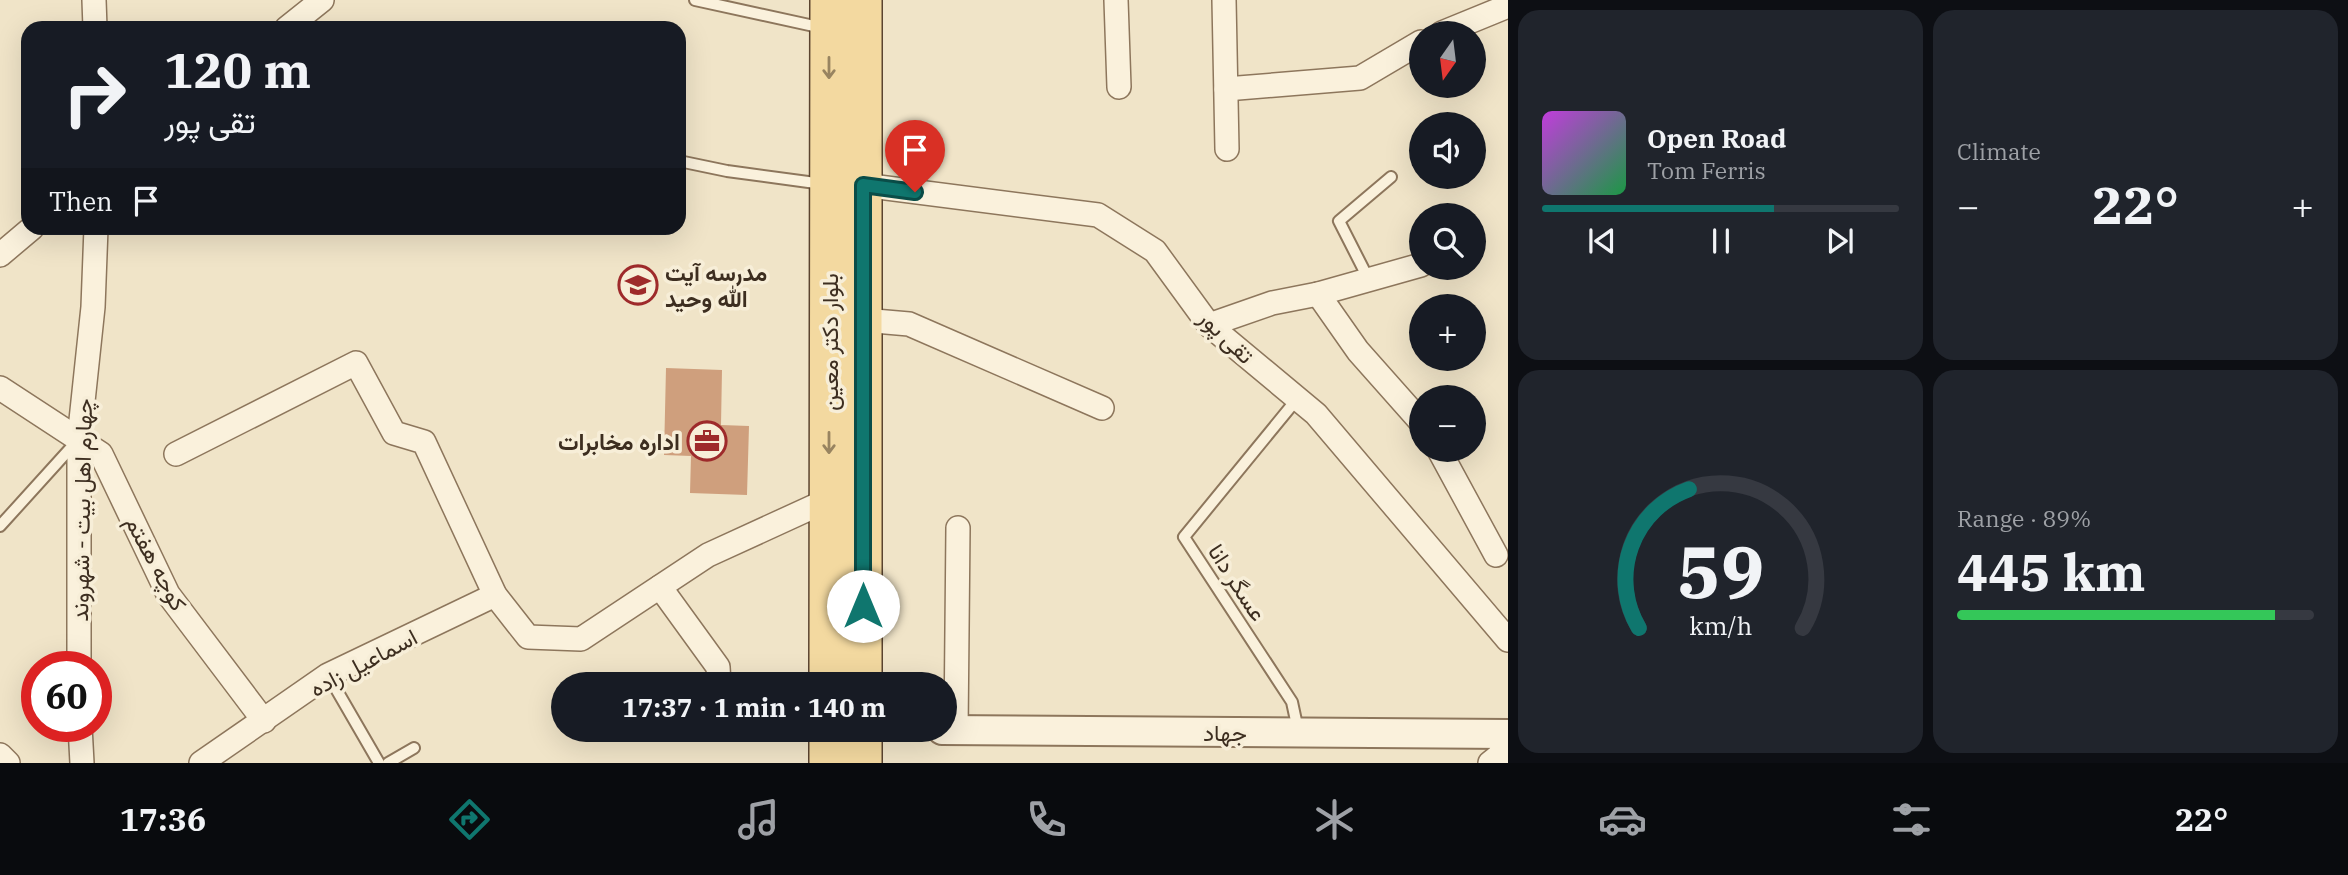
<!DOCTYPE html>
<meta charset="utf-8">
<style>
:root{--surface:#171b24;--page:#20242c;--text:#f1f3f6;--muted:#9ea1a6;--line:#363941;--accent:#0f766e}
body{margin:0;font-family:"IBM Plex Serif",Vazirmatn,serif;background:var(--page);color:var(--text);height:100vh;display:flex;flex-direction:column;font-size:26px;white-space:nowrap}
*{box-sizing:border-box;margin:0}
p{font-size:23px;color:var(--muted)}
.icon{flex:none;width:38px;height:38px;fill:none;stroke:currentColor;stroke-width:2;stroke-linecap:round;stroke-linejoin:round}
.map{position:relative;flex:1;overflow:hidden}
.drawer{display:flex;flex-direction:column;gap:10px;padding:10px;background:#0d0f14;width:840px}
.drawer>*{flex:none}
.banner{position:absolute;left:21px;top:21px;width:665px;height:214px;border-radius:21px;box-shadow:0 7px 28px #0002;background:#171b24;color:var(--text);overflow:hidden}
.needle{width:46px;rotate:194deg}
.fabs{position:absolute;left:1409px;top:21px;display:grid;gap:14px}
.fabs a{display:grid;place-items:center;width:77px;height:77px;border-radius:50%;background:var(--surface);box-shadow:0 7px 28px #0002;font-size:35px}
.speed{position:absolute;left:21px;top:651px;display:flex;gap:14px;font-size:35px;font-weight:700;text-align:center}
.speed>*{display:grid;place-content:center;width:91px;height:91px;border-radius:50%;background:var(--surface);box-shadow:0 7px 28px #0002;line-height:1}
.speed .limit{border:10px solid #d22;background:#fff;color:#111}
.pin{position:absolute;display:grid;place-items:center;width:60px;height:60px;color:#fff;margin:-72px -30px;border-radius:50% 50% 50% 0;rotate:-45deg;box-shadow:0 0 7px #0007}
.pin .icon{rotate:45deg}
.me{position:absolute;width:77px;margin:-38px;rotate:0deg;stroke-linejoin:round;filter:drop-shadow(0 0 5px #0008)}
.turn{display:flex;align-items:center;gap:24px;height:147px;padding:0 28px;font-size:32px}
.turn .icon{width:91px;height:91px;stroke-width:2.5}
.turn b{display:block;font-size:49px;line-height:60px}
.then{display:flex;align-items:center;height:66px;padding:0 28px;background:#0003;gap:14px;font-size:26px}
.big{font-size:52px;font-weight:700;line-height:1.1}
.drawer .tile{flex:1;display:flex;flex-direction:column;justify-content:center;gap:10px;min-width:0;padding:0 24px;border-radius:21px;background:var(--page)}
.drawer .dial{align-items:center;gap:0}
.dial svg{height:182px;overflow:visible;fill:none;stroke:var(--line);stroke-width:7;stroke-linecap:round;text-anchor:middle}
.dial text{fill:var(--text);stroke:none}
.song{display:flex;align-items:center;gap:21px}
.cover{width:84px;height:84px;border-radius:10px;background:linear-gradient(135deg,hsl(290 70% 55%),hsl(140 70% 35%))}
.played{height:7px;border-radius:4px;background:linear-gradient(90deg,var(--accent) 65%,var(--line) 65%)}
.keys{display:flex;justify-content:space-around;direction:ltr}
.heat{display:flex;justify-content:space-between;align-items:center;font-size:38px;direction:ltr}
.charge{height:10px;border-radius:5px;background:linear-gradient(90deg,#34c759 89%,var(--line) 0)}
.drawer .tiles{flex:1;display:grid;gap:10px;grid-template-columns:repeat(2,1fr)}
.trip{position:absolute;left:551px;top:672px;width:406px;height:70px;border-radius:35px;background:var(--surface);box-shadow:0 7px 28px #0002;font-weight:700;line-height:70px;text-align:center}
.menu{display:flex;height:112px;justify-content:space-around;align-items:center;background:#090b0e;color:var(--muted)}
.menu .icon{width:49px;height:49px}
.menu .active{color:var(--accent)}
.menu b{font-size:32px;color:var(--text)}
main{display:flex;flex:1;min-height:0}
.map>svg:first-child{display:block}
</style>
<main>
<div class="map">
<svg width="1508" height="763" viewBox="0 0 1508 763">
<rect width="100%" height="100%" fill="#f0e4c8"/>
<polygon fill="#cf9f7d" points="666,368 722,370 721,425 749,426 747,495 690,493 691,456 664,455"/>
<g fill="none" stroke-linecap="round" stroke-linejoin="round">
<g stroke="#8d765c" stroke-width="14">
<g id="service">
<polyline points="695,0 823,28"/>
<polyline points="679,161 727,171 823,184"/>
<polyline points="1369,280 1339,221 1391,177"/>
<polyline points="1297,399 1184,537 1292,702 1298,730"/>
<polyline points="0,526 77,441"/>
<polyline points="328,675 379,763"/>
<polyline points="388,763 414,748"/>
</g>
</g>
<g stroke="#8d765c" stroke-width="26">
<g id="minor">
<polyline points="94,0 95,28"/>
<polyline points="1116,0 1119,87"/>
<polyline points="1224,0 1227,149"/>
<polyline points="287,28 322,0"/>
<polyline points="1442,33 1508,6"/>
<polyline points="1226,89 1360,78 1421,42"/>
<polyline points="863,185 1098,215 1155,251 1209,325 1316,414 1508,640"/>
<polyline points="0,255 32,228"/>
<polyline points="1318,294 1358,351 1421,422"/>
<polyline points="863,320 909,324 1102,408"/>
<polyline points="1209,325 1272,303 1318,294 1421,265"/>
<polyline points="0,388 101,454 168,594 264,721"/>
<polyline points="1439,450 1496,555"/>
<polyline points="176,454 356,363 394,433 424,442 495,595 528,637 581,639 708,555 828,500"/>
<polyline points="660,587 718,667 719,684"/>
<polyline points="79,667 79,439 93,307 96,228"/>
<polyline points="80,726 82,763"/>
<polyline points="956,730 958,528"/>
<polyline points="0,755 8,763"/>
<polyline points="201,763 328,675 495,595"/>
<polyline points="1490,763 1500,755 1506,734"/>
</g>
</g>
<g stroke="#8d765c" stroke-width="32">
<polyline id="tertiary" points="942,730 1508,734"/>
</g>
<g stroke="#5b4430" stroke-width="40">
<g id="primary">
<polyline points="828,684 829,0"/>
<polyline points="863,684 863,0"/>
<polyline points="863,730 863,763"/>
<polyline points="828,763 828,730"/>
</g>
</g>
<use href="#service" stroke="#faf1dc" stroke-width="10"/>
<use href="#minor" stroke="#faf1dc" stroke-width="23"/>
<use href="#tertiary" stroke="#faf1dc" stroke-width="28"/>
<use href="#primary" stroke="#f3d9a0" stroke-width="37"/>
</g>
<defs><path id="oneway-shaft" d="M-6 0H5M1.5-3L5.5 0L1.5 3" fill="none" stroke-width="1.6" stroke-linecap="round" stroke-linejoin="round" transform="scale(1.75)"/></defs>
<g stroke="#988460">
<use href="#oneway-shaft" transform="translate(829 68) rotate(90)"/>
<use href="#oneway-shaft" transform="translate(829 443) rotate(90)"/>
</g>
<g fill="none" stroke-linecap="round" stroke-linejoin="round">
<g stroke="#0a4d48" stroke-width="18">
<polyline id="route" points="863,606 863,185 915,192"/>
</g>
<use href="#route" stroke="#0f766e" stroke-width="12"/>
</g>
<defs>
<g id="school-ring" transform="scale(2.0125)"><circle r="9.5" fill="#f7eed8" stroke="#9e2a2b" stroke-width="1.5"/><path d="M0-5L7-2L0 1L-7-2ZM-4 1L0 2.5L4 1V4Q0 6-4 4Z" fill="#9e2a2b"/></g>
<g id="office-ring" transform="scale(2.0125)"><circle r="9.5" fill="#f7eed8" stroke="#9e2a2b" stroke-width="1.5"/><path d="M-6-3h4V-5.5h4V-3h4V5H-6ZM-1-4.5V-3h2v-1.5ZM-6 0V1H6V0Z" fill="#9e2a2b"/></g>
</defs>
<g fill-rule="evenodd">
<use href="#school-ring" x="638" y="285"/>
<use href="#office-ring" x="707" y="441"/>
</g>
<g text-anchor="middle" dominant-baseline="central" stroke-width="7" stroke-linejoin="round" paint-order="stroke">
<g font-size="23" font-weight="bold" fill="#3d2e20" stroke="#f7eed8" text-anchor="start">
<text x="665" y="272">مدرسه آیت<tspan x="665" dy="26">الله وحید</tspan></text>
<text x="680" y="441" text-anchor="end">اداره مخابرات</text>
</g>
<g font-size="23" fill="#3d2e20" stroke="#f7eed8">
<text transform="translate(1227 336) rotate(44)">تقی پور</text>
<text transform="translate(829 342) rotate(-90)">بلوار دکتر معین</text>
<text transform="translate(81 510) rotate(-89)">چهارم اهل بیت - شهروند</text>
<text transform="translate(157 563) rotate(62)">کوچه هفتم</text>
<text transform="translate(1238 582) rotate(57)">عسگر دانا</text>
<text transform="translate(363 662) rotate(-28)">اسماعیل زاده</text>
<text x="1225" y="732">جهاد</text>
</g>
</g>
</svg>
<div class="fabs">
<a><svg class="needle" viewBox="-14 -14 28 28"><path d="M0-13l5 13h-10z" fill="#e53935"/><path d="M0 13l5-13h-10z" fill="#9ea1a6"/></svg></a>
<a><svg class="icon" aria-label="sound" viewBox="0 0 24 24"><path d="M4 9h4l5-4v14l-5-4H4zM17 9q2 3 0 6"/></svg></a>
<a><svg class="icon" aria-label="search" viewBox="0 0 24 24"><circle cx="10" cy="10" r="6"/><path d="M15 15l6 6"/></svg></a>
<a>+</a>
<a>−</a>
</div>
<div class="speed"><div class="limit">60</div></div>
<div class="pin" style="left:915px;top:192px;background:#d93025"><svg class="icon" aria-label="arrive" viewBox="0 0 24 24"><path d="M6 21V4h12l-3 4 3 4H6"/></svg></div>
<svg class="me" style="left:863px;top:606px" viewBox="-20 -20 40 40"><circle r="19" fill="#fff"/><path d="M0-13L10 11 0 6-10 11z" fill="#0f766e"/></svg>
<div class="trip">17:37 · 1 min · 140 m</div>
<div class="banner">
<div class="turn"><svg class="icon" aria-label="right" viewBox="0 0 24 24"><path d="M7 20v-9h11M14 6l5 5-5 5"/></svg><div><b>120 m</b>تقی پور</div></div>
<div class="then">Then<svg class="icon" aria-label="arrive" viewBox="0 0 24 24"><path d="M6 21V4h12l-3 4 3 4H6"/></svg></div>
</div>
</div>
<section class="drawer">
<div class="tiles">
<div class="tile">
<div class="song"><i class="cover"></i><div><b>Open Road</b><p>Tom Ferris</p></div></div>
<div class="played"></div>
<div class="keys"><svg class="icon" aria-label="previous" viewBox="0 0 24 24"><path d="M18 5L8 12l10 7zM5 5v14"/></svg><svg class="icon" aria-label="pause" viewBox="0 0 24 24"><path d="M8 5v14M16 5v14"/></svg><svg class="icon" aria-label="next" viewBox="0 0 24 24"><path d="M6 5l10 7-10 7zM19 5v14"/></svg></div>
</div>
<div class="tile"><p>Climate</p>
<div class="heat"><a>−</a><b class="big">22°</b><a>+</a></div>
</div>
<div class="tile dial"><svg viewBox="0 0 100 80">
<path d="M14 69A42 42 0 1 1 86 69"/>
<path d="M14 69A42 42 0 0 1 36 8" stroke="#0f766e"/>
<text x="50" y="56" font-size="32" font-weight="700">59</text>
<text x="50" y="72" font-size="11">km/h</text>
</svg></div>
<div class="tile"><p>Range · 89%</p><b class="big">445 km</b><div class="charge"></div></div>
</div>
</section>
</main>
<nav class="menu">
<b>17:36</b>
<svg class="icon active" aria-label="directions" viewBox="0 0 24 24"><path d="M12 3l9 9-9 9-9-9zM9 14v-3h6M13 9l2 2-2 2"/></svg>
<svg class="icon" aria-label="music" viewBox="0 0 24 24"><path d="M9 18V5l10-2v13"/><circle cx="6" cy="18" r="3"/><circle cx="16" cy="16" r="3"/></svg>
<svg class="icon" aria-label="phone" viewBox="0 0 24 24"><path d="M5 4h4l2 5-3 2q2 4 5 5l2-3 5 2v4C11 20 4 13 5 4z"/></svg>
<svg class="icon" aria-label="climate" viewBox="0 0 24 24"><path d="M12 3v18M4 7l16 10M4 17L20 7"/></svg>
<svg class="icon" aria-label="car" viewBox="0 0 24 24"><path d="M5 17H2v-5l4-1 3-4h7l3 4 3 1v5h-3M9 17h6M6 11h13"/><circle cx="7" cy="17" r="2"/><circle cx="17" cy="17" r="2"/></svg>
<svg class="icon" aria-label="filters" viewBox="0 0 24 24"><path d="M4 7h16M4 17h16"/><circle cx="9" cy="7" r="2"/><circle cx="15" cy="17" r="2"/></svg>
<b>22°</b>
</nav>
